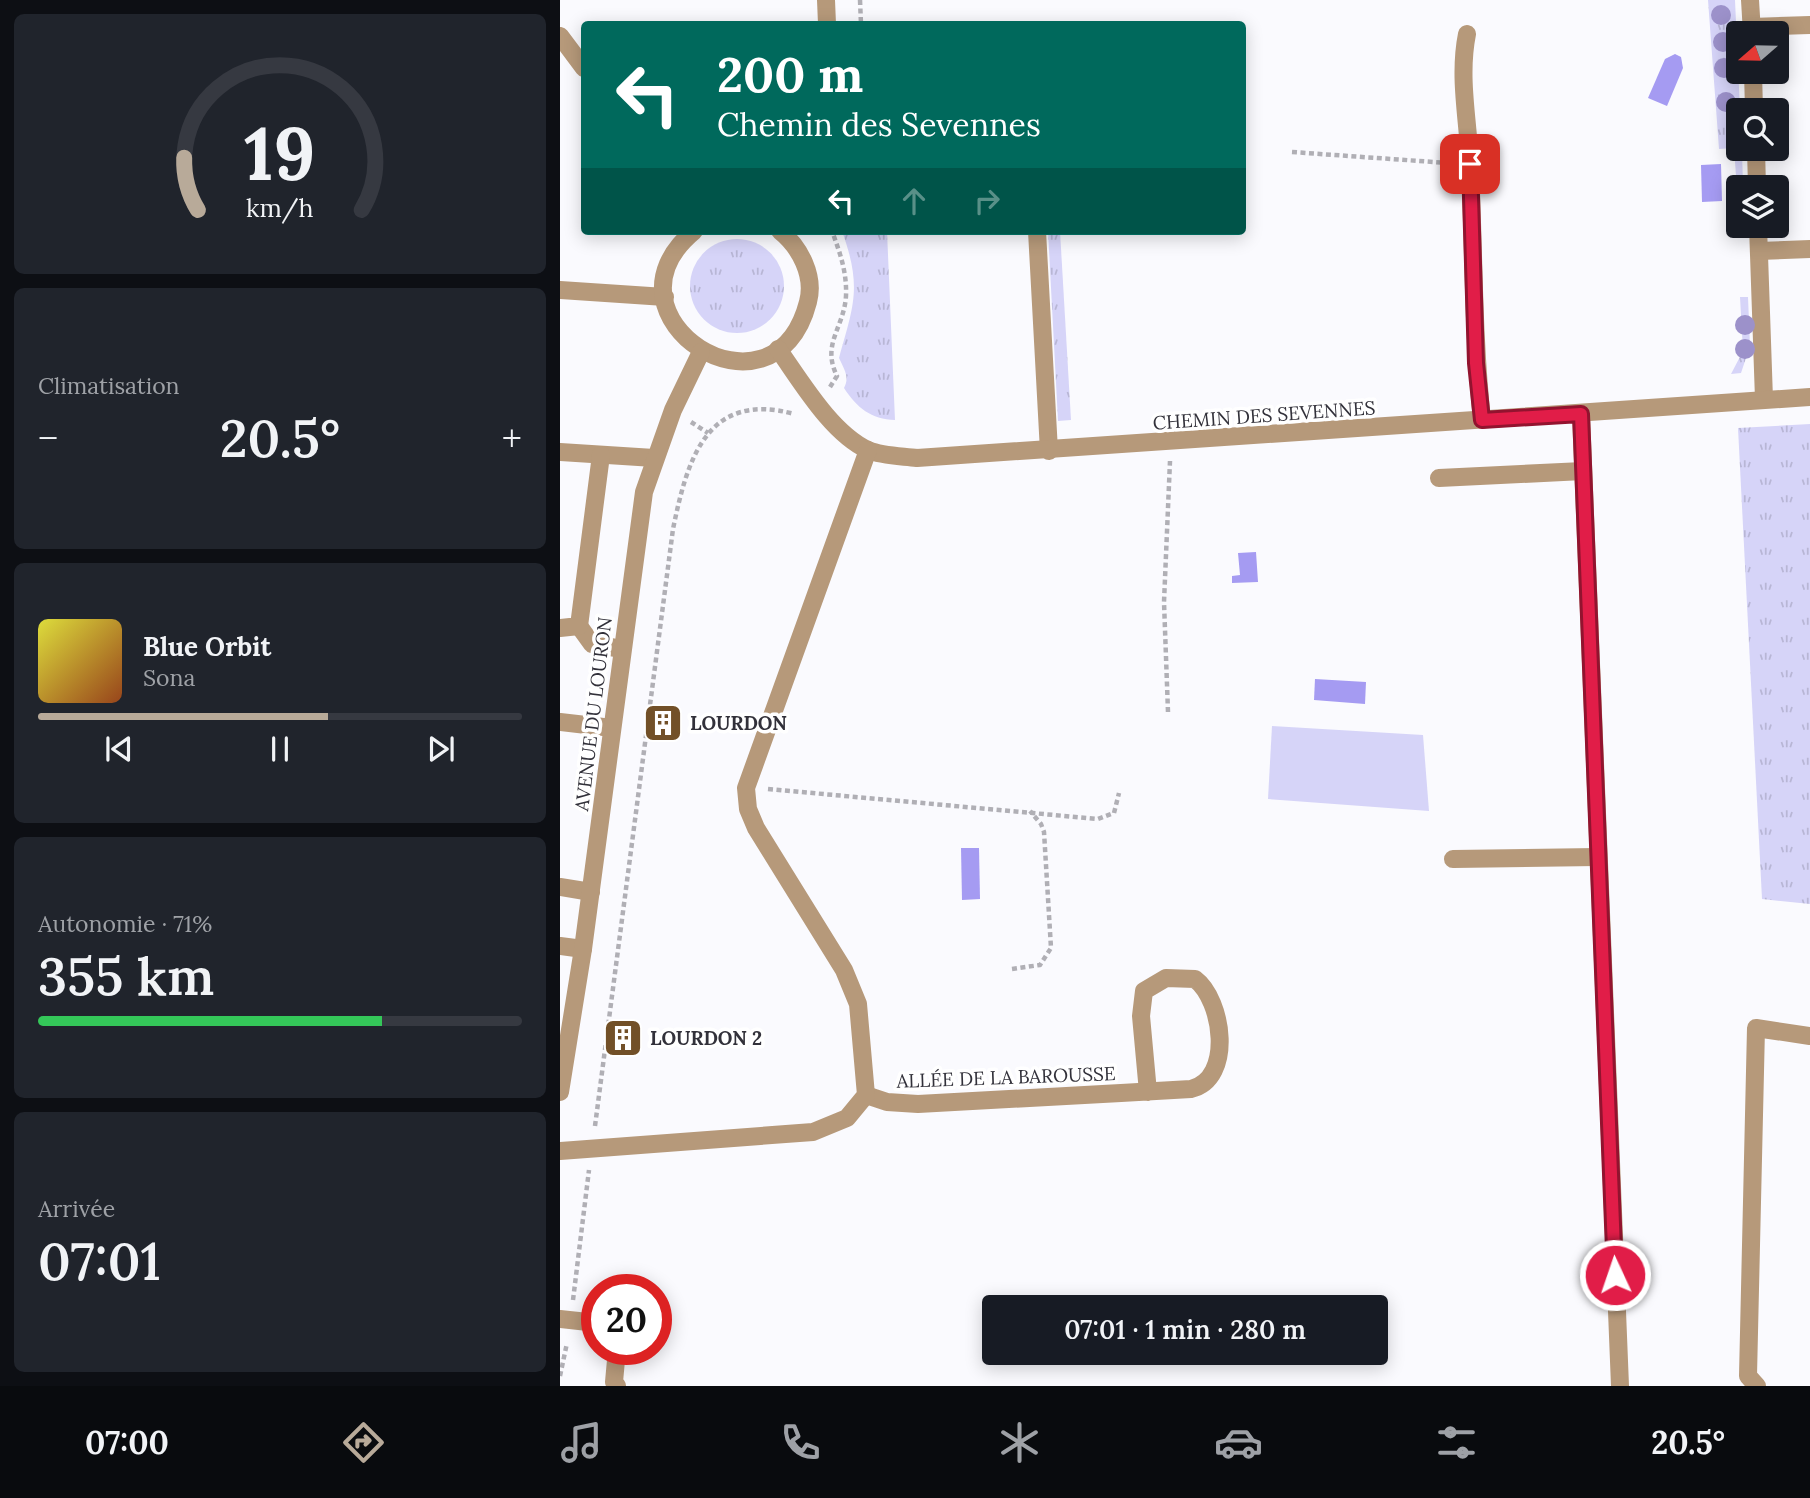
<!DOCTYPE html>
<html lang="fr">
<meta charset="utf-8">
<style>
:root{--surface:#171b24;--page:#20242c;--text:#f1f3f6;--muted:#9ea1a6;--line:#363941;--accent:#b8aa99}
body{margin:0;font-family:Lora,serif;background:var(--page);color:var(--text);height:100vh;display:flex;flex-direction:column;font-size:26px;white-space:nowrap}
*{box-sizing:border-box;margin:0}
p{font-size:23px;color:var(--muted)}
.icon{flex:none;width:38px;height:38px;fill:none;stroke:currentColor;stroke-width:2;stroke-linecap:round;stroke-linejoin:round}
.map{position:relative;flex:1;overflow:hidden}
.sheet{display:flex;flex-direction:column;gap:14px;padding:14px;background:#0d0f14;width:560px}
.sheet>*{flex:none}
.hud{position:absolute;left:21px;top:21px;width:665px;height:214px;border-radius:7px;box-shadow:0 4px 18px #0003;background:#00695c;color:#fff;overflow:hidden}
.needle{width:46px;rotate:250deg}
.controls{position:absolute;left:1166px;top:21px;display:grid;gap:14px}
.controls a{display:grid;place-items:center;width:63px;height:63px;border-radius:7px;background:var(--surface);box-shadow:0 4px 18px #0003;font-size:35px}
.speed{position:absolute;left:21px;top:1274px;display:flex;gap:14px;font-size:35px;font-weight:700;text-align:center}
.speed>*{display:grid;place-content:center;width:91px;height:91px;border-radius:50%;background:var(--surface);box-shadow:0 4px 18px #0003;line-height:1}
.speed .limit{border:10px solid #d22;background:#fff;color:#111}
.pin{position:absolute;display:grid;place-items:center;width:60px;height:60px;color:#fff;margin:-30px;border-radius:14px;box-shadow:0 4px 10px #0006}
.me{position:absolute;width:77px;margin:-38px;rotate:357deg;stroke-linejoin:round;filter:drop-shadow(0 0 5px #0008)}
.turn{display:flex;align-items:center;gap:24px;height:147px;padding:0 21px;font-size:32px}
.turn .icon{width:91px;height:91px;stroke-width:2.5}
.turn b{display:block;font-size:49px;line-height:60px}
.lanes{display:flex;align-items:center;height:66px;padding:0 21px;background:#0003;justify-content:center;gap:35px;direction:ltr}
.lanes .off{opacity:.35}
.big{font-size:52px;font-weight:600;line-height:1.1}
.sheet .card{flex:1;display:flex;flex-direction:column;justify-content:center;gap:10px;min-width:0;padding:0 24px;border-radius:10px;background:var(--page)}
.sheet .dial{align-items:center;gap:0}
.dial svg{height:182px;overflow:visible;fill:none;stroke:var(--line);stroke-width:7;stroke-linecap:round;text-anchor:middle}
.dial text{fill:var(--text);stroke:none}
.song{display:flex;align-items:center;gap:21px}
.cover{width:84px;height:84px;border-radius:10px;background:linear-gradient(135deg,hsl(60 70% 55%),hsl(20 70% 35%))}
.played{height:7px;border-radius:4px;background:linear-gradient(90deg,var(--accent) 60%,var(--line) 60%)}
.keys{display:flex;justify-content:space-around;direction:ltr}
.heat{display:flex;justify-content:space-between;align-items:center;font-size:38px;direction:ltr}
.charge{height:10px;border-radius:5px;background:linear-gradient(90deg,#34c759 71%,var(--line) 0)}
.trip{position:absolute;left:422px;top:1295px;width:406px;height:70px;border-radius:7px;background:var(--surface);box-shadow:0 4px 18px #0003;font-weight:600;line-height:70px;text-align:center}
.dock{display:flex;height:112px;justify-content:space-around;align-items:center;background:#090b0e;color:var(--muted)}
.dock .icon{width:49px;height:49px}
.dock .selected{color:var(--accent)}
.dock b{font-size:32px;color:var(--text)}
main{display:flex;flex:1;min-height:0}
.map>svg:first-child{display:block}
</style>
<main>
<section class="sheet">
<div class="card dial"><svg viewBox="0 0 100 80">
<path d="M14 69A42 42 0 1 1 86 69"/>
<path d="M14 69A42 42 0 0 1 8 46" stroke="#b8aa99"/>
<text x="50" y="56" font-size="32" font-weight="700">19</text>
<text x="50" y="72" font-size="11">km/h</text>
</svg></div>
<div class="card"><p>Climatisation</p>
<div class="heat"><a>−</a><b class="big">20.5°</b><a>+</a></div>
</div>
<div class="card">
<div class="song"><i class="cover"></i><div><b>Blue Orbit</b><p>Sona</p></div></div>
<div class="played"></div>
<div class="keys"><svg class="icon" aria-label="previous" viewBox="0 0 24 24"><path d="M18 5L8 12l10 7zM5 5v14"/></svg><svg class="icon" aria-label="pause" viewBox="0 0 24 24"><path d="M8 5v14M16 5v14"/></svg><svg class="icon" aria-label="next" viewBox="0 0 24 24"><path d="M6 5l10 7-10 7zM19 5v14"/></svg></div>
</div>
<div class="card"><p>Autonomie · 71%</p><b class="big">355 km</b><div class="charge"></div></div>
<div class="card"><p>Arrivée</p><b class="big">07:01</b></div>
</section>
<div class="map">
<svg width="1250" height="1386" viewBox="0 0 1250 1386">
<defs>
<pattern id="grass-tufts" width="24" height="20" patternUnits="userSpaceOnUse" patternTransform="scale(1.75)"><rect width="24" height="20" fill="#d6d4f8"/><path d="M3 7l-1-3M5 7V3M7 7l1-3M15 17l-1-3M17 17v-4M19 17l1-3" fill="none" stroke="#b8b6d5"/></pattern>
</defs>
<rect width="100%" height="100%" fill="#fafafe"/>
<g fill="url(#grass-tufts)">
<polygon points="1148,0 1175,0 1180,110 1178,149 1182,149 1183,187 1178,187 1178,204 1174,148 1159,149"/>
<path d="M282 231H327L335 420C311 419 297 408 284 388 290 377 284 369 279 358 294 304 302 287 282 231Z"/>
<polygon points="488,231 500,231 511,420 498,421"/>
<circle cx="177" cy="286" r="47"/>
<polygon points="1180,297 1188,297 1190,346 1181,373 1171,374 1183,351"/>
<polygon points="1250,424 1250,904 1202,899 1178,428"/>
</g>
<polygon fill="#d6d4f8" points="712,726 863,735 869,811 708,799"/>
<g fill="#a59bf2">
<polygon points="1115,54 1121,57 1123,68 1107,106 1088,98 1105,59"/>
<polygon points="1161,164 1162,201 1142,202 1141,165"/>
<polygon points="696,552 698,582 672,583 672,576 680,575 678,553"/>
<polygon points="755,679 806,682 805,704 754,700"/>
<polygon points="401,848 419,848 420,899 402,900"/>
</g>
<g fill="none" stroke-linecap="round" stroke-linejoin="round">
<g stroke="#b0afb5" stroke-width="4.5" stroke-dasharray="5 3.5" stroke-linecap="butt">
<polyline points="300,0 301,24"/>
<polyline points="732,152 888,163"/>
<path d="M270 387 277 376C261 344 284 328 286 296 287 272 280 253 272 231"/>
<polyline points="131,422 148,433"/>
<polyline points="608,712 604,602 610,461"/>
<polyline points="208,789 538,819 554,813 559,793"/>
<polyline points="452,969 480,965 491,948 484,832 481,824 470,811"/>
<path d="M35 1126 113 529C127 461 146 390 234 414"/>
<polyline points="13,1300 29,1170"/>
<polyline points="0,1376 7,1343"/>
</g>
<g stroke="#b6997a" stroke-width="18">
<polyline points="0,290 105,297"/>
<polyline points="1021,414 1060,1386"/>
<polyline points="0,452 94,458"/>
<polyline points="879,478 1023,471"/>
<polyline points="19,626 32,644 62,649"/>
<polyline points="0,628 19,626 41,455"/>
<polyline points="0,722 52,728"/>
<polyline points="893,859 1037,857"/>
<polyline points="0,887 31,892"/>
<polyline points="0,946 23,949"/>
<polyline points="0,1319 37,1323"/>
<polyline points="57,1349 54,1382 57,1386"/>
<polyline points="1197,1386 1188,1376 1196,1028 1250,1036"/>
</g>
<g stroke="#b6997a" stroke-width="18">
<polyline points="266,0 267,24"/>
<polyline points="1190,0 1192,33"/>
<polyline points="1192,27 1250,25"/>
<path d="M907 34C898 79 909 123 910 168 914 252 913 336 922 420"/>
<polyline points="0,36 24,68"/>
<polyline points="1193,72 1194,110"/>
<polyline points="1196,149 1197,187"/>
<polyline points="1198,226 1204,399"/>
<path d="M134 231C31 317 214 434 248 302 255 276 240 247 220 231"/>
<polyline points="477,231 489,451"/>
<polyline points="1199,251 1250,249"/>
<path d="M218 349C241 381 271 433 308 450 322 456 341 456 357 458L1250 397"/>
<polyline points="0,1092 23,949 84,492 113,410 141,352"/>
<path d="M306 1095 327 1102 358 1104 561 1093 631 1089C674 1079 663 1000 635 979L606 978 584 991 581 1016 588 1092"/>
<polyline points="0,1151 253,1132 287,1118 306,1095 298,1004 284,970 196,828 188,809 186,788 308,450"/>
</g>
</g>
<g fill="#9c91ca">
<circle cx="1161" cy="15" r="10"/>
<circle cx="1163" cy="42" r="10"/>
<circle cx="1164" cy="68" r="10"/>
<circle cx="1166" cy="102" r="10"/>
<circle cx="1185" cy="325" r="10"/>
<circle cx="1185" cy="349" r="10"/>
</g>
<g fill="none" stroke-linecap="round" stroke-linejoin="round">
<g stroke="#92132f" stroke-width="18">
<polyline id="route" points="910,164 916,363 922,420 1021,414 1055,1275"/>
</g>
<use href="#route" stroke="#e11d48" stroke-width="12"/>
</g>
<defs>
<g id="building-square" transform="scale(2.0125)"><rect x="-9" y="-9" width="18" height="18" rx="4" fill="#725028" stroke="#fff"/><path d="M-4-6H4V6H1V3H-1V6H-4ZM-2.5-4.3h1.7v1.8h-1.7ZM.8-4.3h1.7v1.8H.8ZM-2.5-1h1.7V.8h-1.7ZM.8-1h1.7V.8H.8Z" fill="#fff"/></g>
</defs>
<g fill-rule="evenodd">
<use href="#building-square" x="103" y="723"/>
<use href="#building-square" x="63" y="1038"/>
</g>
<g text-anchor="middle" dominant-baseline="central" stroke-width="7" stroke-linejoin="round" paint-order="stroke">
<g font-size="19" fill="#32313a" stroke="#fff">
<text transform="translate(704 415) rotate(-4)">CHEMIN DES SEVENNES</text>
<text transform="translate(33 714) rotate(-83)">AVENUE DU LOURON</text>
<text transform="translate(446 1077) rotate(-2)">ALLÉE DE LA BAROUSSE</text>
</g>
<g font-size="19" font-weight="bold" fill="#32313a" stroke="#fff" text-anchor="start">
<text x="130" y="723">LOURDON</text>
<text x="90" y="1038">LOURDON 2</text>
</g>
</g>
</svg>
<div class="controls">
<a><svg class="needle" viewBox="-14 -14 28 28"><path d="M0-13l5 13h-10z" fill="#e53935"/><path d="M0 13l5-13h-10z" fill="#9ea1a6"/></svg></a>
<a><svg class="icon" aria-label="search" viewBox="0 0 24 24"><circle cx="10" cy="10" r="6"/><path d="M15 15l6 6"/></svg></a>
<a><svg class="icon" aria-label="layers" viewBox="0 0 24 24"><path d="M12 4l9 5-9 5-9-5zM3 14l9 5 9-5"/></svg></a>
</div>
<div class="speed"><div class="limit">20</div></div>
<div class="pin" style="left:910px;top:164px;background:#d93025"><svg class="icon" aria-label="arrive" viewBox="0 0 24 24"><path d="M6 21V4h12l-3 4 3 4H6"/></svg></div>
<svg class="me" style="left:1055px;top:1275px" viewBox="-20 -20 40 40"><circle r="17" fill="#e11d48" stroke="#fff" stroke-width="3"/><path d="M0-11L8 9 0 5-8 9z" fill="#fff"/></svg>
<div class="trip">07:01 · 1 min · 280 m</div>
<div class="hud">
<div class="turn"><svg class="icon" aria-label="left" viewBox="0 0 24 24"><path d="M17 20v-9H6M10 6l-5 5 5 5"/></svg><div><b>200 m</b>Chemin des Sevennes</div></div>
<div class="lanes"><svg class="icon" aria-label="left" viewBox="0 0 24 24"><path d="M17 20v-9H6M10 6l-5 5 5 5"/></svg><svg class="icon off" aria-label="ahead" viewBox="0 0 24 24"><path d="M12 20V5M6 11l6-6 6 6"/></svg><svg class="icon off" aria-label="right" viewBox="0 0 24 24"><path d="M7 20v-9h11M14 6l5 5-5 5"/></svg></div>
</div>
</div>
</main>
<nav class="dock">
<b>07:00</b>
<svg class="icon selected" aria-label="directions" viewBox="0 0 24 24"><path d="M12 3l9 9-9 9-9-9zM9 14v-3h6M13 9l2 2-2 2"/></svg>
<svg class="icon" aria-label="music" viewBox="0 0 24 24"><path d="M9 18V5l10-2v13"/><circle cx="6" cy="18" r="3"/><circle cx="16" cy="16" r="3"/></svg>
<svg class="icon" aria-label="phone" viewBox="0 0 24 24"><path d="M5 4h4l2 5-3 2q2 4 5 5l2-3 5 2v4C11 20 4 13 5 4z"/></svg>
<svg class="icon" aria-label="climate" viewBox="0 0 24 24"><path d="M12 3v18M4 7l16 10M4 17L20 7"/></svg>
<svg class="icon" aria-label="car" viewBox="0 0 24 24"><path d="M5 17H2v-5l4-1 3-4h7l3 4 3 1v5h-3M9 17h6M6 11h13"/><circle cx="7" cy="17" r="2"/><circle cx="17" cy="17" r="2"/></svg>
<svg class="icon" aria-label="filters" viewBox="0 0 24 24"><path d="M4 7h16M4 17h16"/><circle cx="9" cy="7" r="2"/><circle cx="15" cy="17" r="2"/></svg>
<b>20.5°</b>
</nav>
